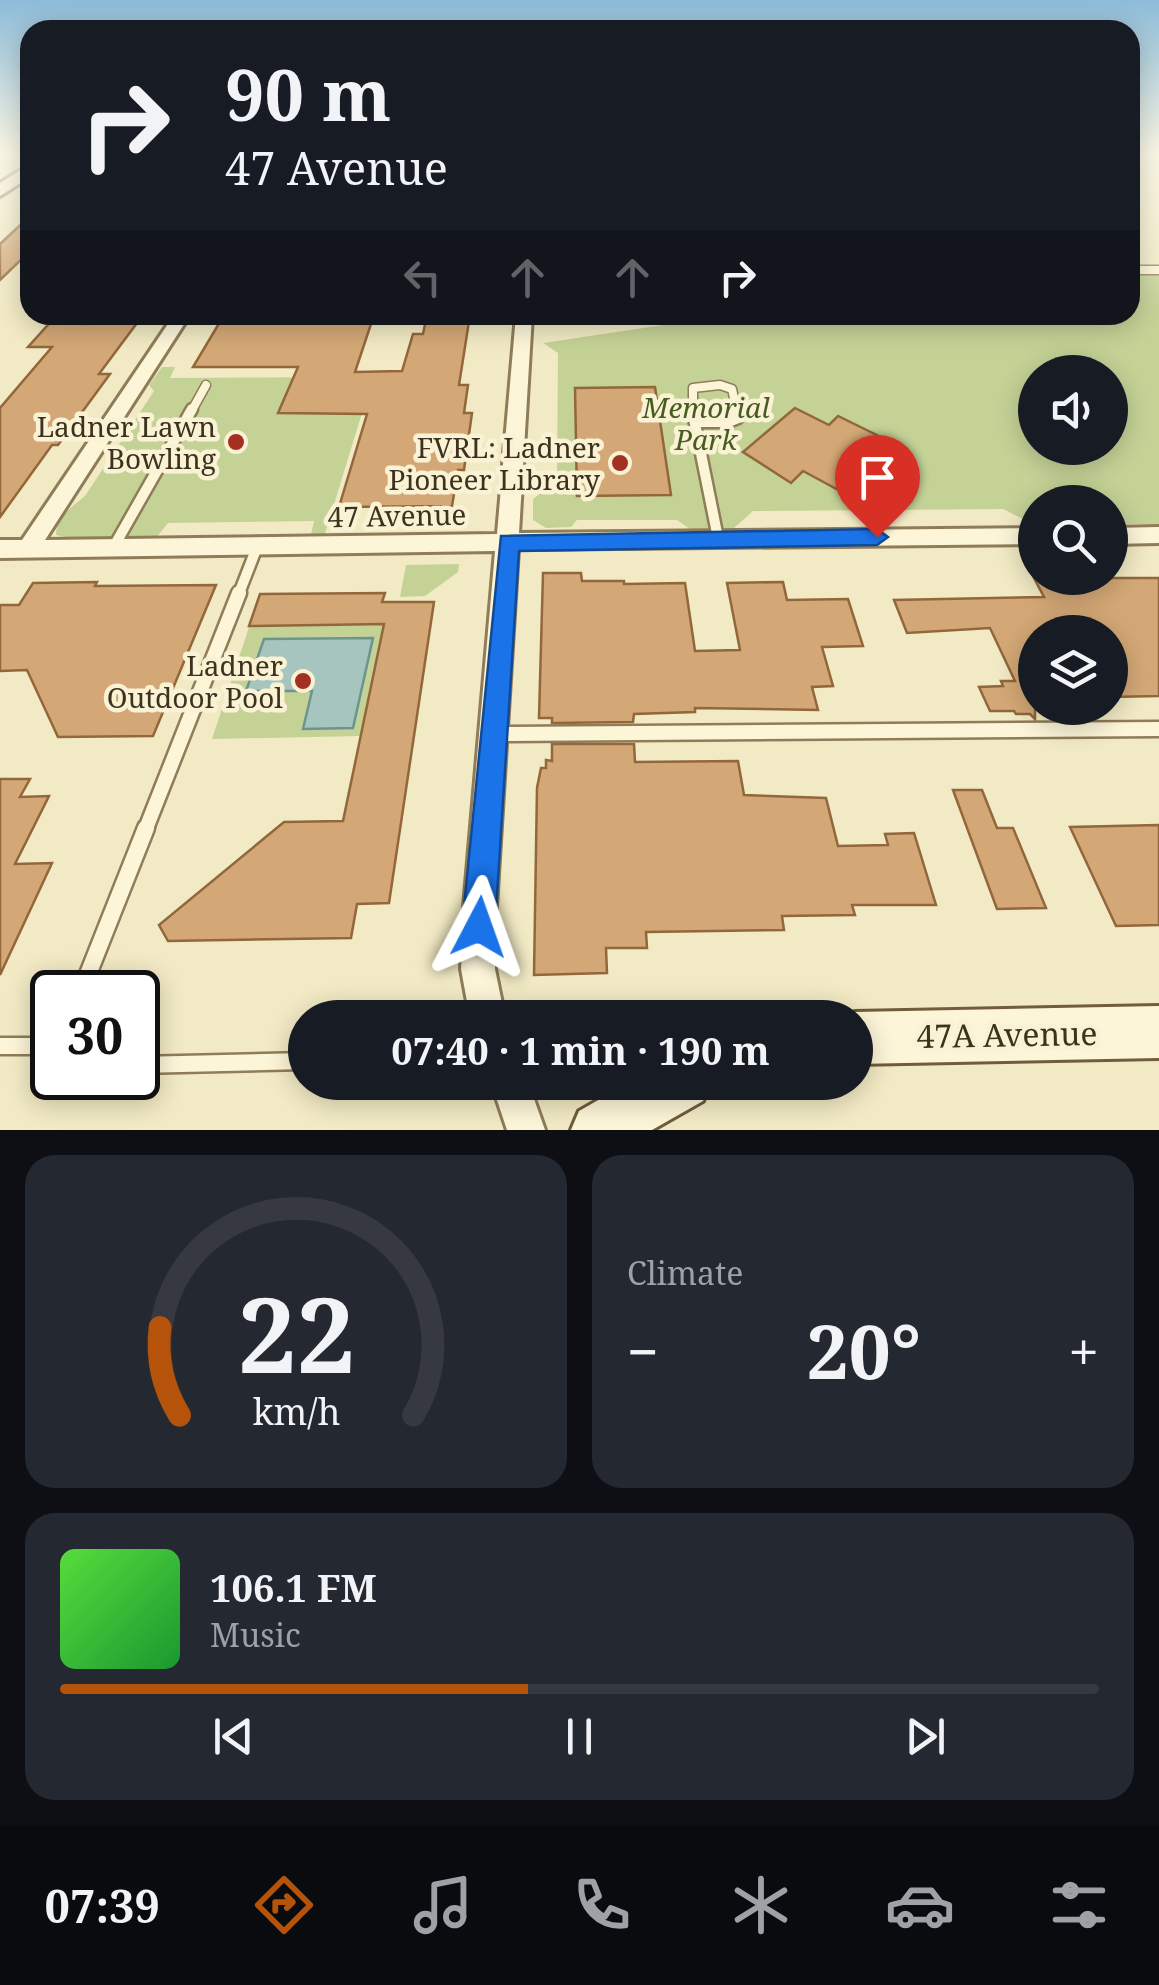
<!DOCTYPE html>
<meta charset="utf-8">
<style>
:root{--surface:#171b24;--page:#242831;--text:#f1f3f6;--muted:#9ea1a6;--line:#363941;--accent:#b45309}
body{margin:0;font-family:"Noto Serif",serif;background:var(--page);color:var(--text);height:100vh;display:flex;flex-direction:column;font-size:38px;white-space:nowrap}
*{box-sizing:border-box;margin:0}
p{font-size:32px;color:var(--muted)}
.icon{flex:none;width:55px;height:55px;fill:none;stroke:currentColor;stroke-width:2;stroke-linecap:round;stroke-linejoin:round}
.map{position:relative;height:1130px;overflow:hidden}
.side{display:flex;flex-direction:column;gap:25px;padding:25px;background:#0d0f14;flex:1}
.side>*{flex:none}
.banner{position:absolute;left:20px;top:20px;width:1120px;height:305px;border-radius:30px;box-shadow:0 5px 25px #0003;background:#171b24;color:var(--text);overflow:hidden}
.tools{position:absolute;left:1018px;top:355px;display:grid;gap:20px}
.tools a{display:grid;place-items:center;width:110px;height:110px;border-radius:50%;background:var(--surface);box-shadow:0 5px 25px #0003;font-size:50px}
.speed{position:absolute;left:30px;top:970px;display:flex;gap:20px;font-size:50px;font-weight:700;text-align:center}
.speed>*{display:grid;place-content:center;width:130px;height:130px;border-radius:50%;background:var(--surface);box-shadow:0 5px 25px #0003;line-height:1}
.speed .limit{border:5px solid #111;border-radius:15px;background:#fff;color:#111}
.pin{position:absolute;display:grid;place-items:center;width:85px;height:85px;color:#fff;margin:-102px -42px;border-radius:50% 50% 50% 0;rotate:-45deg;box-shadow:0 0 10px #0007}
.pin .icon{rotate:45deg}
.me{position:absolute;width:110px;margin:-55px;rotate:4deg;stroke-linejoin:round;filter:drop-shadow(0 0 8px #0008)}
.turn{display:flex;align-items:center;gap:35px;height:210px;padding:0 40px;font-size:45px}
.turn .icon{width:130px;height:130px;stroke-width:2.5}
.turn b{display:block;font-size:70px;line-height:85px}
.lanes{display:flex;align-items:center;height:95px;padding:0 40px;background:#0003;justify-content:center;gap:50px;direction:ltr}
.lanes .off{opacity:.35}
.big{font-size:75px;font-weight:700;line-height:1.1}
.side .card{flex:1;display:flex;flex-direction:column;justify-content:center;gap:15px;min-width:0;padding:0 35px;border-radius:30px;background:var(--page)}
.side .dial{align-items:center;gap:0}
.dial svg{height:260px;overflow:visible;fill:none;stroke:var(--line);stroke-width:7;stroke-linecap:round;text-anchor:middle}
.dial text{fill:var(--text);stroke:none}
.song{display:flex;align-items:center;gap:30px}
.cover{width:120px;height:120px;border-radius:15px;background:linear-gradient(135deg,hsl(110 70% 55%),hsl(130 70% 35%))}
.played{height:10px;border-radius:5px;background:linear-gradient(90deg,var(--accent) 45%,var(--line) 45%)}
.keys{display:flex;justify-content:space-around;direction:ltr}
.heat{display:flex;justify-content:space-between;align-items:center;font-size:55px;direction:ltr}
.side .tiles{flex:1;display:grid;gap:25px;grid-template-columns:1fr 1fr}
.card:last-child{grid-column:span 2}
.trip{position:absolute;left:288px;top:1000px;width:585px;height:100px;border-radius:50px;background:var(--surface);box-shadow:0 5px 25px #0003;font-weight:700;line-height:100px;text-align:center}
.tabs{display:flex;height:160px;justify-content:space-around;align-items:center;background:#090b0e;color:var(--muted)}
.tabs .icon{width:70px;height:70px}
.tabs .selected{color:var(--accent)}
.tabs b{font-size:45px;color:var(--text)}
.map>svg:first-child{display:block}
</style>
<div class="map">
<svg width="1159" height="1130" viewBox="0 0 1159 1130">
<rect width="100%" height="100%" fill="#f2eac4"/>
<g fill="#c4d296" fill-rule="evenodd">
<path d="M1159 273V524H1110V502H1035V525L1003 509 753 511 734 528 690 529 677 520H577L571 527 546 528 533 520V499L557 481 558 353 543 343 670 324 759 323 757 315H1130V274ZM1035 372H1110V448H1035Z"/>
<path d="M162 367H175L170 378 373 377 324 537 311 535 314 521 168 523 156 538 75 539 56 535C56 516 72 507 85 496L154 391 149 385Z"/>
<polygon points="459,564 458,572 425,596 400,597 406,565"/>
<polygon points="385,592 383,602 389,602 361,736 212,739 260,594"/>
</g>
<polygon fill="#a6c5bf" stroke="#6c958f" stroke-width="2.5" points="373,638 353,728 303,729 312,691 246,691 264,639"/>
<g fill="#d4a876" stroke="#91673b" stroke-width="2.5">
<polygon points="30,216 30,251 0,280 0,244"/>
<polygon points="224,315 374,315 355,372 402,371 413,334 423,334 427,315 470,315 459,385 468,385 464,413 472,413 464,470 458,470 452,506 339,507 367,414 278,413 298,367 193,367"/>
<polygon points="55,317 90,317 84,324 137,323 99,374 110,374 58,445 52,445 0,517 0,408 52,347 28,347"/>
<polygon points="655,387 671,495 577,496 575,388"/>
<polygon points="795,408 829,425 838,416 891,442 842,492 803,471 791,483 743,452"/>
<polygon points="543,573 581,573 582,581 624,581 624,584 685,583 695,651 740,650 727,583 783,582 787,600 848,599 863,646 822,647 833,686 812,687 818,710 695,708 695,712 634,714 633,722 552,723 552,718 539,718"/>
<polygon points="1034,578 1159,578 1159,696 1110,697 1110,632 1035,632 1035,719 1030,714 1016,714 1014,711 990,711 979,687 1003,686 1001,681 1015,681 990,628 907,633 894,600 1044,597"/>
<polygon points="97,582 95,586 216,585 153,736 58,737 27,670 0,671 0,605 19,605 33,583"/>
<polygon points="385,593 382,602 434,602 389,903 357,904 351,938 168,941 159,925 284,822 343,821 384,624 249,626 260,594"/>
<polygon points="552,744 634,744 635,762 738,761 744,795 826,798 838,846 888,845 885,834 914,833 936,905 852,905 855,915 782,916 784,930 646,932 647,948 606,948 607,973 534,975 537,788 541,768 546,768 546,760 552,761"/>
<polygon points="0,779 30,779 20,797 49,796 15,864 52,863 0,975"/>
<polygon points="953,790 982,790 997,828 1013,828 1046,908 997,909"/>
<polygon points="1159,825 1159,925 1116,926 1070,827"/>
</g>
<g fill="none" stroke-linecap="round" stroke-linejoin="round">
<g stroke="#8f7c58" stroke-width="11">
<g id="service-far3">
<polyline points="1130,270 1159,270"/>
<polyline points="191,412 206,385"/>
<polyline points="693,412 693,388 720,385 732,389 737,412"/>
</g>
</g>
<g stroke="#8f7c58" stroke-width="15">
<g id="service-far2">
<polyline points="692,409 718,538"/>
<polyline points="696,422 728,422 738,418 736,409"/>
<polyline points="113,548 192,409"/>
<polyline points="238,596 257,547"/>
</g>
</g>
<g stroke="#8f7c58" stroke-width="19">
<g id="service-far1">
<polyline points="494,734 1159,729"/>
<polyline points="145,831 239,593"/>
</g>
</g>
<g stroke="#8f7c58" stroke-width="21">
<g id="service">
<polyline points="81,992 146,828"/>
<polyline points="0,1046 52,1046"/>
<polyline points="138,1065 305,1061"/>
</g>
</g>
<g stroke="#8f7c58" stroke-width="6">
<g id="minor">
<polygon points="174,315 190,315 45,540 497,534 516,315 532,315 519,533 1035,528 1035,544 518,549 496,907 495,969 505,1018 470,1018 461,969 464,907 495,551 0,558 0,540 22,540"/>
<polygon points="1159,527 1159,543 1110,544 1110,528"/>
<polygon points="491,1082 528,1082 545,1130 507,1130"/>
</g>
</g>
<g stroke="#715c3b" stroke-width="6">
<g id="secondary">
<polygon points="30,164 30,177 0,196 0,183"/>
<polygon points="1159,1006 1159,1058 855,1064 855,1018 843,1018 855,1012"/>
<polygon points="630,1082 710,1082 703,1101 652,1130 571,1130 579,1111"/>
</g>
</g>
<use href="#service-far3" stroke="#fcf5d8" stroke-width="8"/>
<use href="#service-far2" stroke="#fcf5d8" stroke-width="10"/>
<use href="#service-far1" stroke="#fcf5d8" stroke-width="14"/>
<use href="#service" stroke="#fcf5d8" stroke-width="16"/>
<use href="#minor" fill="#fcf5d8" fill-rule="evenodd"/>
<use href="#secondary" fill="#fcf5d8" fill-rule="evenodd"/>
</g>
<linearGradient id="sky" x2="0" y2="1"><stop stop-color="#8dbbd8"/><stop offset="0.49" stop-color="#f9f6e4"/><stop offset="1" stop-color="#f9f6e4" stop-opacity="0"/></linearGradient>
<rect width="1159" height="312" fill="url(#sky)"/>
<polygon fill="#1a73e8" stroke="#114b97" stroke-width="2.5" points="877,529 888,537 877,545 519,551 495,927 490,939 479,943 467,939 462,927 501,536"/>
<g fill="#a43022" stroke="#f9f2d4" stroke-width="4">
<circle cx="236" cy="442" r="10"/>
<circle cx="620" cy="463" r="10"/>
<circle cx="303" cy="681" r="10"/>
</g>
<g text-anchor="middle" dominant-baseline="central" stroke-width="9" stroke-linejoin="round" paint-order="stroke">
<g font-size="28" font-style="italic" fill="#475c22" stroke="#f9f2d4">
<text x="706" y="407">Memorial<tspan x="706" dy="32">Park</tspan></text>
</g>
<g font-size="28" fill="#3e311d" stroke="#f9f2d4" text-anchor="end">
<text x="216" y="426">Ladner Lawn<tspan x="216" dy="32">Bowling</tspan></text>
<text x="600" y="447">FVRL: Ladner<tspan x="600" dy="32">Pioneer Library</tspan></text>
<text x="283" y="665">Ladner<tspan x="283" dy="32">Outdoor Pool</tspan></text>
</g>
<g font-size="28" fill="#3e311d" stroke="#f9f2d4">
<text transform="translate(397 515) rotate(-1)">47 Avenue</text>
</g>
<g font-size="32" fill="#3e311d" stroke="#f9f2d4">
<text transform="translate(1007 1034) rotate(-1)">47A Avenue</text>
</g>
</g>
</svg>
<div class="tools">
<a><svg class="icon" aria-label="sound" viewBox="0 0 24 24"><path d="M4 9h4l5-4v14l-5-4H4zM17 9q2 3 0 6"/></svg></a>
<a><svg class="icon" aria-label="search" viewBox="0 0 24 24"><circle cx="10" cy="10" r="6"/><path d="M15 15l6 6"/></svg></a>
<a><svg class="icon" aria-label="layers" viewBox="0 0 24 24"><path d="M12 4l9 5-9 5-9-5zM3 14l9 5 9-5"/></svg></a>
</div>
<div class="speed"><div class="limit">30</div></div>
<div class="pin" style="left:877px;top:537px;background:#d93025"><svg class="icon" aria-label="arrive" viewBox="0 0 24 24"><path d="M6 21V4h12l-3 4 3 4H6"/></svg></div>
<svg class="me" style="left:479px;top:927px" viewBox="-20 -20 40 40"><path d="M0-17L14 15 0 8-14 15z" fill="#1a73e8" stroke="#fff" stroke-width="4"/></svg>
<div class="trip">07:40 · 1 min · 190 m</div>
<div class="banner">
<div class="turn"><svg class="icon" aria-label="right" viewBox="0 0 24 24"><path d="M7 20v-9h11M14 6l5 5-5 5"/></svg><div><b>90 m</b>47 Avenue</div></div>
<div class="lanes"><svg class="icon off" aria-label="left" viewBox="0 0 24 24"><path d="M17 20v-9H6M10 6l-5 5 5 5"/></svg><svg class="icon off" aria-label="ahead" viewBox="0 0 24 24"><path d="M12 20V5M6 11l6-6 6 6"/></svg><svg class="icon off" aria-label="ahead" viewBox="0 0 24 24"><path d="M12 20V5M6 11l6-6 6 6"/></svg><svg class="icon" aria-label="right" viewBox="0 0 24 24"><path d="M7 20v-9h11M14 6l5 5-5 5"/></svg></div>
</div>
</div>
<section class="side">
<div class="tiles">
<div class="card dial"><svg viewBox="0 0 100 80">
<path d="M14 69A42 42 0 1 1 86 69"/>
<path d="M14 69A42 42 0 0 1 8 42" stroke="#b45309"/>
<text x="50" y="56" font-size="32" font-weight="700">22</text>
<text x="50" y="72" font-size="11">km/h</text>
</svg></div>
<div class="card"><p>Climate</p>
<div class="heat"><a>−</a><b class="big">20°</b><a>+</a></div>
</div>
<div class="card">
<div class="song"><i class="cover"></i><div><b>106.1 FM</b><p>Music</p></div></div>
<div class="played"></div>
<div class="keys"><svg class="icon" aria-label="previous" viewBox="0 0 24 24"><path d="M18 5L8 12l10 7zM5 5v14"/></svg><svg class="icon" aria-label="pause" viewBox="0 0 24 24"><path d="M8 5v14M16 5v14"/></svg><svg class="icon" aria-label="next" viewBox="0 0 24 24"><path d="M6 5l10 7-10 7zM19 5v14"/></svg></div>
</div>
</div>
</section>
<nav class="tabs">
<b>07:39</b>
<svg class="icon selected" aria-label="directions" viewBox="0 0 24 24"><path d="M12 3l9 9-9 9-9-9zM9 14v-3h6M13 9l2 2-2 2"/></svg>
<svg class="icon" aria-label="music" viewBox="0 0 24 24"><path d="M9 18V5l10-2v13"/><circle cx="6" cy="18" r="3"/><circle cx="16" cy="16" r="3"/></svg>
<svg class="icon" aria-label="phone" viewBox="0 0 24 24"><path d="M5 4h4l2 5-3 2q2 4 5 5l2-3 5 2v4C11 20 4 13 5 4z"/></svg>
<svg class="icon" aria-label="climate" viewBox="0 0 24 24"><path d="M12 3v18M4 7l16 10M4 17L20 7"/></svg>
<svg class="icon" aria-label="car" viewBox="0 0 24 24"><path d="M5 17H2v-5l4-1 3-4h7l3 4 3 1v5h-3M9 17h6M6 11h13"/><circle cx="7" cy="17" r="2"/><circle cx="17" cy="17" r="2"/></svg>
<svg class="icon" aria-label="filters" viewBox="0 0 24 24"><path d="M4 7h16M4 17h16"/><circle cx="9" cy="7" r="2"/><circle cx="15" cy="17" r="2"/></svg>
</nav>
